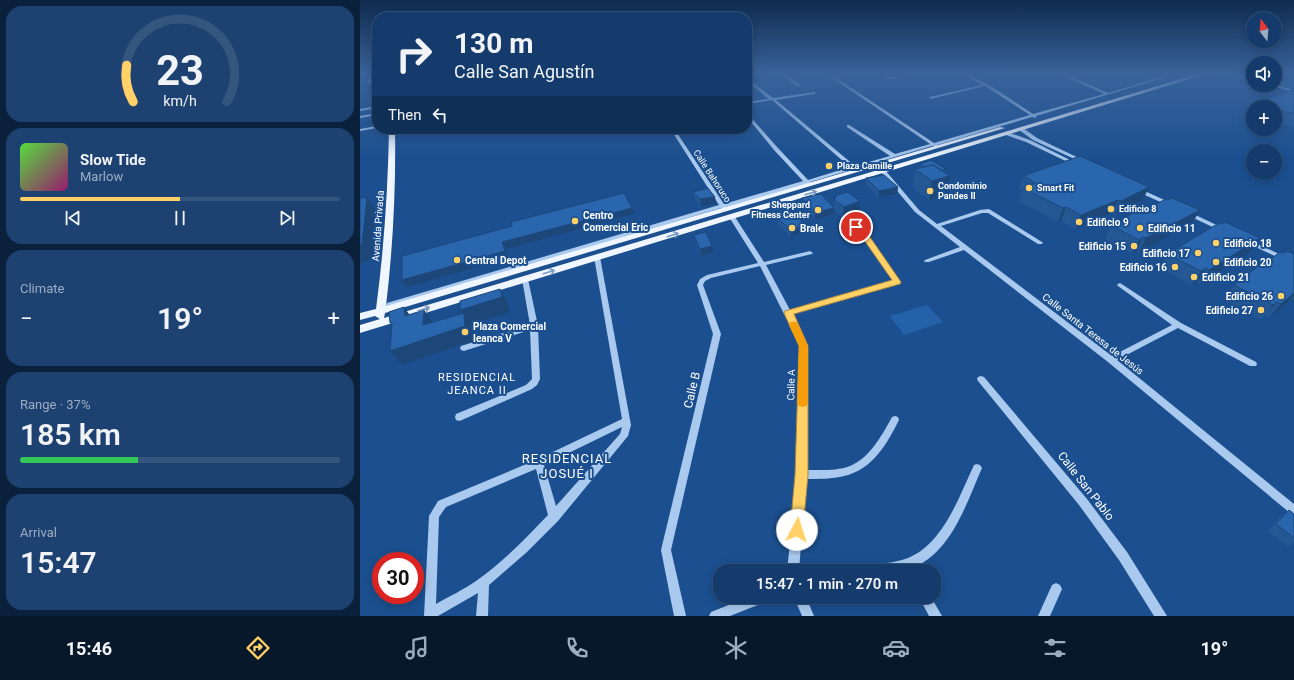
<!DOCTYPE html>
<meta charset="utf-8">
<style>
:root{--surface:#143b6b;--page:#1d4271;--text:#f1f3f6;--muted:#9dadc1;--line:#33557e;--accent:#ffd166}
body{margin:0;font-family:Roboto,sans-serif;background:var(--page);color:var(--text);height:100vh;display:flex;flex-direction:column;font-size:15px;white-space:nowrap}
*{box-sizing:border-box;margin:0}
p{font-size:13px;color:var(--muted)}
.icon{flex:none;width:22px;height:22px;fill:none;stroke:currentColor;stroke-width:2;stroke-linecap:round;stroke-linejoin:round}
.map{position:relative;flex:1;overflow:hidden}
.details{display:flex;flex-direction:column;gap:6px;padding:6px;background:#0b203b;width:360px}
.details>*{flex:none}
.top-card{position:absolute;left:12px;top:12px;width:380px;height:122px;border-radius:16px;box-shadow:0 2px 10px #0003,0 0 0 1px var(--line);background:#143b6b;color:var(--text);overflow:hidden}
.needle{width:26px;rotate:344deg}
.fabs{position:absolute;left:886px;top:12px;display:grid;gap:8px}
.fabs a{display:grid;place-items:center;width:36px;height:36px;border-radius:50%;background:var(--surface);box-shadow:0 2px 10px #0003,0 0 0 1px var(--line);font-size:20px}
.speed{position:absolute;left:12px;top:552px;display:flex;gap:8px;font-size:20px;font-weight:700;text-align:center}
.speed>*{display:grid;place-content:center;width:52px;height:52px;border-radius:50%;background:var(--surface);box-shadow:0 2px 10px #0003,0 0 0 1px var(--line);line-height:1}
.speed .limit{border:6px solid #d22;background:#fff;color:#111}
.pin{position:absolute;display:grid;place-items:center;width:34px;height:34px;color:#fff;margin:-17px;border:2px solid #fff;border-radius:50%;box-shadow:0 1px 4px #0007}
.me{position:absolute;width:44px;margin:-22px;rotate:5deg;stroke-linejoin:round;filter:drop-shadow(0 0 3px #0008)}
.turn{display:flex;align-items:center;gap:14px;height:84px;padding:0 16px;font-size:18px}
.turn .icon{width:52px;height:52px;stroke-width:2.5}
.turn b{display:block;font-size:28px;line-height:34px}
.then{display:flex;align-items:center;height:38px;padding:0 16px;background:#0003;gap:8px;font-size:15px}
.big{font-size:30px;font-weight:600;line-height:1.1}
.details .tile{flex:1;display:flex;flex-direction:column;justify-content:center;gap:6px;min-width:0;padding:0 14px;border-radius:16px;background:var(--page)}
.details .dial{align-items:center;gap:0}
.dial svg{height:104px;overflow:visible;fill:none;stroke:var(--line);stroke-width:7;stroke-linecap:round;text-anchor:middle}
.dial text{fill:var(--text);stroke:none}
.song{display:flex;align-items:center;gap:12px}
.cover{width:48px;height:48px;border-radius:6px;background:linear-gradient(135deg,hsl(110 70% 55%),hsl(320 70% 35%))}
.played{height:4px;border-radius:2px;background:linear-gradient(90deg,var(--accent) 50%,var(--line) 50%)}
.keys{display:flex;justify-content:space-around;direction:ltr}
.heat{display:flex;justify-content:space-between;align-items:center;font-size:22px;direction:ltr}
.charge{height:6px;border-radius:3px;background:linear-gradient(90deg,#34c759 37%,var(--line) 0)}
.trip{position:absolute;left:353px;top:564px;width:228px;height:40px;border-radius:16px;background:var(--surface);box-shadow:0 2px 10px #0003,0 0 0 1px var(--line);font-weight:600;line-height:40px;text-align:center}
.menu{display:flex;height:64px;justify-content:space-around;align-items:center;background:#08182b;color:var(--muted)}
.menu .icon{width:28px;height:28px}
.menu .on{color:var(--accent)}
.menu b{font-size:18px;color:var(--text)}
main{display:flex;flex:1;min-height:0}
.map>svg:first-child{display:block}
</style>
<main>
<section class="details">
<div class="tile dial"><svg viewBox="0 0 100 80">
<path d="M14 69A42 42 0 1 1 86 69"/>
<path d="M14 69A42 42 0 0 1 9 41" stroke="#ffd166"/>
<text x="50" y="56" font-size="32" font-weight="700">23</text>
<text x="50" y="72" font-size="11">km/h</text>
</svg></div>
<div class="tile">
<div class="song"><i class="cover"></i><div><b>Slow Tide</b><p>Marlow</p></div></div>
<div class="played"></div>
<div class="keys"><svg class="icon" aria-label="previous" viewBox="0 0 24 24"><path d="M18 5L8 12l10 7zM5 5v14"/></svg><svg class="icon" aria-label="pause" viewBox="0 0 24 24"><path d="M8 5v14M16 5v14"/></svg><svg class="icon" aria-label="next" viewBox="0 0 24 24"><path d="M6 5l10 7-10 7zM19 5v14"/></svg></div>
</div>
<div class="tile"><p>Climate</p>
<div class="heat"><a>−</a><b class="big">19°</b><a>+</a></div>
</div>
<div class="tile"><p>Range · 37%</p><b class="big">185 km</b><div class="charge"></div></div>
<div class="tile"><p>Arrival</p><b class="big">15:47</b></div>
</section>
<div class="map">
<svg width="934" height="616" viewBox="0 0 934 616">
<rect width="100%" height="100%" fill="#1b4f8f"/>
<g fill="#2461a8">
<polygon points="915,73 934,73 934,89 915,84"/>
<polygon points="567,305 583,322 544,335 530,316"/>
</g>
<g fill="none" stroke-linecap="round" stroke-linejoin="round">
<g fill="#a9c9ee" fill-rule="evenodd">
<polygon points="421,73 425,73 441,86 438,87"/>
<polygon points="465,73 469,73 574,143 670,115 625,86 570,99 570,97 622,85 602,73 606,73 634,88 673,114 744,94 698,73 703,73 748,93 814,73 820,73 676,116 676,118 672,117 577,145 577,147 572,146 450,182 452,184 451,185 447,185 446,184 366,207 368,210 367,211 363,211 361,208 31,307 27,307 26,305 27,303 359,205 315,136 312,129 316,129 319,136 364,204 443,181 414,150 387,117 387,113 418,148 448,180 490,167 412,100 387,104 387,102 409,99 387,81 387,78 413,98 455,92 456,93 454,94 416,100 495,166 530,156 487,127 487,125 489,125 535,154 570,144"/>
<path d="M523 73H527L528 75C537 79 554 73 565 73L532 79 525 77Z"/>
<polygon points="867,73 873,73 893,79 893,81"/>
<polygon points="17,76 17,78 12,80 10,83 7,82 9,78"/>
<polygon points="909,85 915,85 934,90 934,92"/>
<polygon points="17,106 17,108 0,111 0,109"/>
<polygon points="17,113 17,115 0,118 0,116"/>
<polygon points="17,126 17,128 0,131 0,129"/>
<polygon points="659,128 663,128 677,138 725,161 721,162 673,140 659,130"/>
<polygon points="646,133 650,133 670,140 718,164 714,165 666,142 646,135"/>
<polygon points="521,170 525,170 559,210 577,224 620,210 629,209 682,242 683,243 682,244 678,244 628,213 622,213 581,226 752,356 812,325 758,286 757,285 758,284 760,283 821,323 896,362 897,364 896,366 890,366 818,328 757,360 934,504 934,515 930,513 748,362 604,250 569,262 565,262 564,261 565,260 600,247 555,212 521,172"/>
<polygon points="778,188 811,203 812,204 809,206 807,205 776,191 776,189"/>
<polygon points="827,211 865,229 866,230 863,232 861,231 825,214 825,212"/>
<path d="M372 215 375 217 404 262 450 251 453 253 452 254 406 265 430 310 533 281 505 239 494 228V226H498L509 237 540 282 539 283 432 314 448 346 447 470C461 470 477 471 490 466 510 458 522 435 532 417L535 416 538 417 539 420C527 444 512 470 484 476 472 479 459 479 446 479L439 571H427L437 475 440 346 400 266 351 278 345 281 343 285 361 334 311 550 326 616H314L301 550 353 334 337 285 340 279 347 275 398 263 369 217Z"/>
<polygon points="887,239 934,261 934,265 885,242 884,241"/>
<path d="M237 255 240 257 271 425 268 436 198 521 167 552 129 585 128 616H116L118 593 78 616H64L69 516 78 501 176 460 262 419 234 257ZM262 427 260 434 196 506 184 465ZM176 469 188 515C166 538 143 562 116 581 103 590 90 596 76 604L79 517 86 507Z"/>
<polygon points="165,277 168,279 178,326 180,379 177,385 172,389 102,420 99,421 96,420 95,417 96,414 166,385 172,379 170,330 104,351 101,350 100,348 101,346 170,325 162,279"/>
<polygon points="621,376 624,377 727,499 767,552 807,616 794,616 759,560 719,505 618,381 617,379 618,377"/>
<path d="M617 464 620 465 622 468C605 506 589 562 541 571 529 573 513 571 500 571L502 567 506 565C520 564 534 563 548 558 583 544 599 497 614 465Z"/>
<polygon points="696,583 700,585 702,589 690,616 678,616 692,585"/>
<polygon points="389,597 410,597 408,601 370,616 349,616 351,612"/>
<polygon points="434,597 446,597 454,616 442,616"/>
<polygon points="559,597 571,597 582,616 569,616"/>
</g>
<path fill="#f0f6ff" fill-rule="evenodd" d="M841 73H849L0 333V325L20 319 15 316 0 320V313L16 309C24 249 28 189 29 129H35C36 188 33 247 26 306L640 127 645 128 25 313 24 318Z"/>
</g>
<g fill="#245895">
<polygon points="934,89 934,128 915,122 915,107 896,107 898,104"/>
<polygon points="560,164 586,169 585,173 590,176 587,195 569,200 553,188 555,169 559,168"/>
<polygon points="663,176 783,200 755,214 752,213 716,229 701,221 698,222 659,201 662,190 659,189"/>
<polygon points="506,178 538,187 537,194 519,198 506,185"/>
<polygon points="333,192 356,204 341,206 335,199"/>
<polygon points="442,198 474,208 474,200 500,201 500,211 483,217 474,210 474,214 455,219 443,205"/>
<polygon points="420,214 446,225 446,232 431,237 418,225 417,218 420,217"/>
<polygon points="832,224 779,252 777,251 772,253 745,239 751,225"/>
<polygon points="334,235 353,253 341,256 336,242"/>
<polygon points="891,252 840,284 837,283 832,285 800,268 807,254"/>
<polygon points="924,253 934,254 934,299 928,304 927,304 909,318 905,316 902,320 864,299 874,285 903,265"/>
<polygon points="929,510 934,514 934,542 928,546 908,531 920,517"/>
</g>
<g fill="#1d4779">
<polygon points="590,176 587,195 569,200 572,181"/>
<polygon points="538,187 537,194 519,198 519,191"/>
<polygon points="789,187 783,200 755,214 761,201"/>
<polygon points="7,197 16,210 12,259 0,263 0,246"/>
<polygon points="355,197 356,204 341,206 340,199"/>
<polygon points="758,200 752,213 716,229 721,215"/>
<polygon points="500,201 500,211 483,217 484,207"/>
<polygon points="706,207 701,221 698,222 703,208"/>
<polygon points="272,208 274,214 146,249 148,258 47,287 42,280 142,242"/>
<polygon points="474,208 474,214 455,219 455,213"/>
<polygon points="840,210 832,224 779,252 786,238"/>
<polygon points="446,225 446,232 431,237 431,230"/>
<polygon points="783,237 777,251 772,253 779,240"/>
<polygon points="900,238 891,252 840,284 849,270"/>
<polygon points="352,246 353,253 341,256 340,249"/>
<polygon points="846,268 837,283 832,285 841,271"/>
<polygon points="140,289 148,304 150,312 111,324 113,327 114,340 42,365 30,351 63,325 64,310 74,324 104,316 100,310"/>
<polygon points="934,293 934,295 927,304 909,318 921,304"/>
<polygon points="934,297 934,299 928,304"/>
<polygon points="917,302 905,316 902,320 913,305"/>
<polygon points="44,307 54,321 45,316"/>
</g>
<g fill="#2a66ad" stroke="#1d4779">
<polygon points="934,89 934,114 915,109 915,107 910,107 898,104"/>
<polygon points="720,156 789,187 761,201 758,200 721,215 706,207 703,208 663,188 676,183 663,176"/>
<polygon points="571,160 586,169 582,170 573,165 565,167 560,164"/>
<polygon points="573,165 590,176 572,181 555,169"/>
<polygon points="524,175 538,187 519,191 506,178"/>
<polygon points="348,188 355,197 340,199 333,192"/>
<polygon points="488,192 500,201 484,207 474,200 477,195"/>
<polygon points="264,193 272,208 142,242 145,251 42,280 42,256 152,226 151,222"/>
<polygon points="461,194 474,208 455,213 442,198"/>
<polygon points="7,197 2,245 0,246 0,198"/>
<polygon points="812,198 840,210 786,238 783,237 779,240 751,225 781,209 784,210 806,199 808,200"/>
<polygon points="430,211 446,225 431,230 417,218 422,216 420,214"/>
<polygon points="865,222 900,238 849,270 846,268 841,271 807,254 859,223 862,224"/>
<polygon points="346,232 352,246 340,249 334,235"/>
<polygon points="927,251 934,254 934,293 921,304 917,302 913,305 874,285 901,264 903,265 920,252 924,253"/>
<polygon points="140,289 142,297 100,310 100,301"/>
<polygon points="44,307 45,316 64,310 63,325 104,313 105,326 30,351 32,323 30,323 29,312"/>
<polygon points="929,510 934,514 934,538 916,524"/>
</g>
<defs><path id="oneway-shaft" d="M-6 0H5M1.5-3L5.5 0L1.5 3" fill="none" stroke-width="1.6" stroke-linecap="round" stroke-linejoin="round"/></defs>
<g stroke="#7b9ac1">
<use href="#oneway-shaft" transform="translate(451 193) rotate(-17)"/>
<use href="#oneway-shaft" transform="translate(313 235) rotate(-17)"/>
<use href="#oneway-shaft" transform="translate(189 272) rotate(-17)"/>
<use href="#oneway-shaft" transform="translate(64 309) rotate(-16)"/>
</g>
<linearGradient id="sky" x2="0" y2="1"><stop stop-color="#0f2b4f"/><stop offset="0.46" stop-color="#39639b"/><stop offset="1" stop-color="#39639b" stop-opacity="0"/></linearGradient>
<rect width="934" height="160" fill="url(#sky)"/>
<polygon fill="#ffd166" stroke="#a68842" points="496,225 510,237 541,282 540,284 434,314 448,346 448,475 443,530 441,534 437,536 432,534 430,530 435,475 439,346 424,313 425,311 532,280 504,240 492,227"/>
<polygon fill="#f59e0b" points="430,322 437,322 448,346 448,403 446,406 443,407 439,406 437,403 439,346 429,325"/>
<g fill="#ffd166" stroke="#1b4f8f" stroke-width="1.5">
<circle cx="469" cy="166" r="4"/>
<circle cx="669" cy="188" r="4"/>
<circle cx="570" cy="191" r="4"/>
<circle cx="751" cy="209" r="4"/>
<circle cx="458" cy="210" r="4"/>
<circle cx="215" cy="221" r="4"/>
<circle cx="719" cy="222" r="4"/>
<circle cx="432" cy="228" r="4"/>
<circle cx="780" cy="228" r="4"/>
<circle cx="856" cy="243" r="4"/>
<circle cx="774" cy="246" r="4"/>
<circle cx="838" cy="253" r="4"/>
<circle cx="97" cy="260" r="4"/>
<circle cx="856" cy="262" r="4"/>
<circle cx="815" cy="267" r="4"/>
<circle cx="834" cy="277" r="4"/>
<circle cx="921" cy="296" r="4"/>
<circle cx="901" cy="310" r="4"/>
<circle cx="105" cy="332" r="4"/>
</g>
<g text-anchor="middle" dominant-baseline="central" stroke-width="4" stroke-linejoin="round" paint-order="stroke">
<g font-size="9" font-weight="bold" fill="#fff" stroke="#1b4f8f" text-anchor="start">
<text x="477" y="166">Plaza Camille</text>
<text x="578" y="186">Condominio<tspan x="578" dy="10">Pandes II</tspan></text>
<text x="677" y="188">Smart Fit</text>
<text x="450" y="205" text-anchor="end">Sheppard<tspan x="450" dy="10">Fitness Center</tspan></text>
<text x="759" y="209">Edificio 8</text>
</g>
<g font-size="9" fill="#fff" stroke="#1b4f8f">
<text transform="translate(352 176) rotate(57)">Calle Bahoruco</text>
</g>
<g font-size="10" font-weight="bold" fill="#fff" stroke="#1b4f8f" text-anchor="start">
<text x="223" y="215">Centro<tspan x="223" dy="12">Comercial Eric</tspan></text>
<text x="727" y="222">Edificio 9</text>
<text x="440" y="228">Brale</text>
<text x="788" y="228">Edificio 11</text>
<text x="864" y="243">Edificio 18</text>
<text x="766" y="246" text-anchor="end">Edificio 15</text>
<text x="830" y="253" text-anchor="end">Edificio 17</text>
<text x="105" y="260">Central Depot</text>
<text x="864" y="262">Edificio 20</text>
<text x="807" y="267" text-anchor="end">Edificio 16</text>
<text x="842" y="277">Edificio 21</text>
<text x="913" y="296" text-anchor="end">Edificio 26</text>
<text x="893" y="310" text-anchor="end">Edificio 27</text>
<text x="113" y="326">Plaza Comercial<tspan x="113" dy="12">Ieanca V</tspan></text>
</g>
<g font-size="10" fill="#fff" stroke="#1b4f8f">
<text transform="translate(18 226) rotate(-86)">Avenida Privada</text>
<text transform="translate(733 334) rotate(38)">Calle Santa Teresa de Jesús</text>
<text transform="translate(431 385) rotate(-89)">Calle A</text>
</g>
<g font-size="11" letter-spacing="1" fill="#fff" stroke="#1b4f8f">
<text x="117" y="377">RESIDENCIAL<tspan x="117" dy="13">JEANCA II</tspan></text>
</g>
<g font-size="12" fill="#fff" stroke="#1b4f8f">
<text transform="translate(332 390) rotate(-77)">Calle B</text>
<text transform="translate(726 486) rotate(52)">Calle San Pablo</text>
</g>
<g font-size="13" letter-spacing="1" fill="#fff" stroke="#1b4f8f">
<text x="207" y="458">RESIDENCIAL<tspan x="207" dy="15">JOSUÉ I</tspan></text>
</g>
</g>
</svg>
<div class="fabs">
<a><svg class="needle" viewBox="-14 -14 28 28"><path d="M0-13l5 13h-10z" fill="#e53935"/><path d="M0 13l5-13h-10z" fill="#9dadc1"/></svg></a>
<a><svg class="icon" aria-label="sound" viewBox="0 0 24 24"><path d="M4 9h4l5-4v14l-5-4H4zM17 9q2 3 0 6"/></svg></a>
<a>+</a>
<a>−</a>
</div>
<div class="speed"><div class="limit">30</div></div>
<div class="pin" style="left:496px;top:227px;background:#d93025"><svg class="icon" aria-label="arrive" viewBox="0 0 24 24"><path d="M6 21V4h12l-3 4 3 4H6"/></svg></div>
<svg class="me" style="left:437px;top:530px" viewBox="-20 -20 40 40"><circle r="19" fill="#fff"/><path d="M0-13L10 11 0 6-10 11z" fill="#ffd166"/></svg>
<div class="trip">15:47 · 1 min · 270 m</div>
<div class="top-card">
<div class="turn"><svg class="icon" aria-label="right" viewBox="0 0 24 24"><path d="M7 20v-9h11M14 6l5 5-5 5"/></svg><div><b>130 m</b>Calle San Agustín</div></div>
<div class="then">Then<svg class="icon" aria-label="left" viewBox="0 0 24 24"><path d="M17 20v-9H6M10 6l-5 5 5 5"/></svg></div>
</div>
</div>
</main>
<nav class="menu">
<b>15:46</b>
<svg class="icon on" aria-label="directions" viewBox="0 0 24 24"><path d="M12 3l9 9-9 9-9-9zM9 14v-3h6M13 9l2 2-2 2"/></svg>
<svg class="icon" aria-label="music" viewBox="0 0 24 24"><path d="M9 18V5l10-2v13"/><circle cx="6" cy="18" r="3"/><circle cx="16" cy="16" r="3"/></svg>
<svg class="icon" aria-label="phone" viewBox="0 0 24 24"><path d="M5 4h4l2 5-3 2q2 4 5 5l2-3 5 2v4C11 20 4 13 5 4z"/></svg>
<svg class="icon" aria-label="climate" viewBox="0 0 24 24"><path d="M12 3v18M4 7l16 10M4 17L20 7"/></svg>
<svg class="icon" aria-label="car" viewBox="0 0 24 24"><path d="M5 17H2v-5l4-1 3-4h7l3 4 3 1v5h-3M9 17h6M6 11h13"/><circle cx="7" cy="17" r="2"/><circle cx="17" cy="17" r="2"/></svg>
<svg class="icon" aria-label="filters" viewBox="0 0 24 24"><path d="M4 7h16M4 17h16"/><circle cx="9" cy="7" r="2"/><circle cx="15" cy="17" r="2"/></svg>
<b>19°</b>
</nav>
